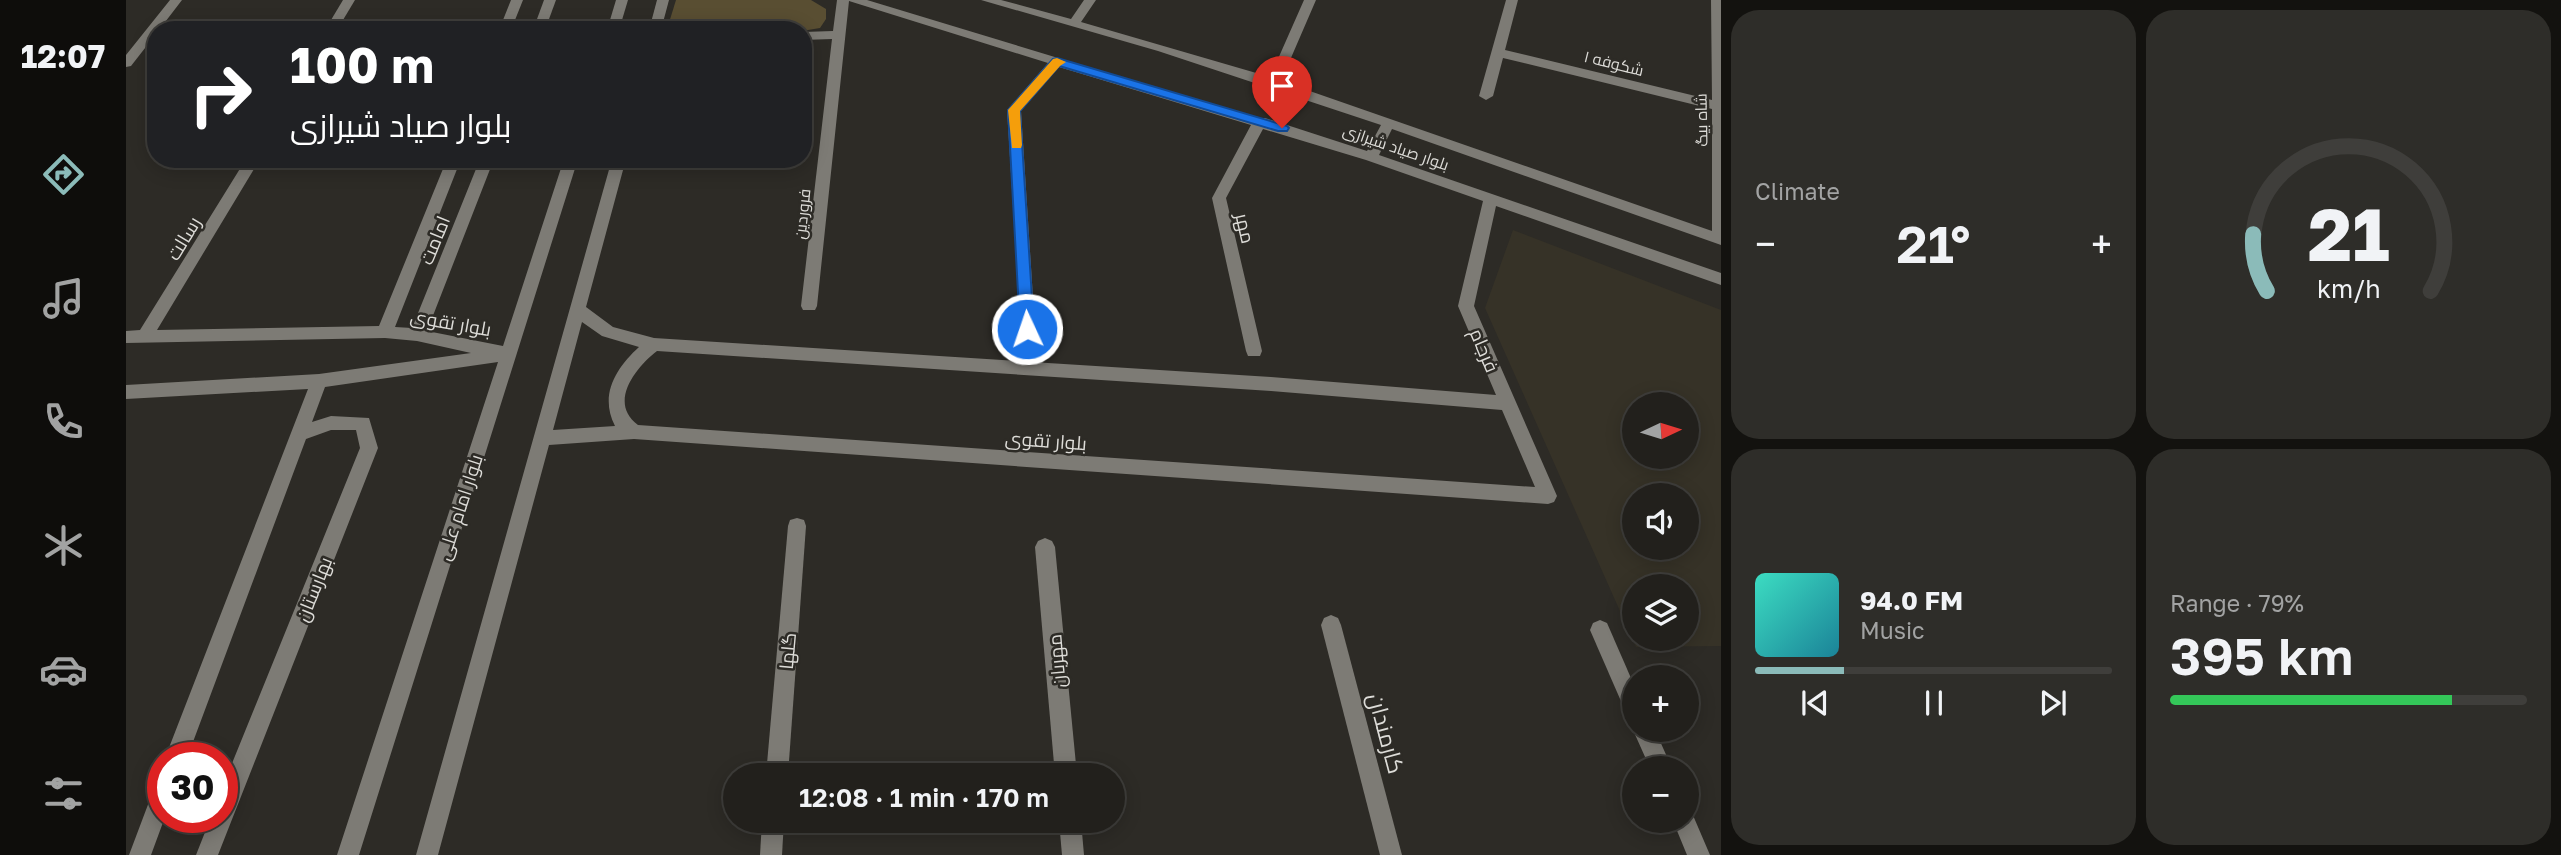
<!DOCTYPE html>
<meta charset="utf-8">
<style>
:root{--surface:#22201c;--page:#2e2d29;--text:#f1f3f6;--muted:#a2a3a3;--line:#3f3e3b;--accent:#8bbbb9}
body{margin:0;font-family:"Golos Text",Cairo,sans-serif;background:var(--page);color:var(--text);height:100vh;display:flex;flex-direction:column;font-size:26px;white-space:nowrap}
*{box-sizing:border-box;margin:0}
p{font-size:23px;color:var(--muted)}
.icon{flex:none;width:38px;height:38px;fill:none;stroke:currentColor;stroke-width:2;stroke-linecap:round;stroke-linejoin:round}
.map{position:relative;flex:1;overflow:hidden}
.details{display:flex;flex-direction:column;gap:10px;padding:10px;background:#13120f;width:840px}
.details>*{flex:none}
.hud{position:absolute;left:21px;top:21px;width:665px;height:147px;border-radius:28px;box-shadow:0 4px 18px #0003,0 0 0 2px var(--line);background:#202124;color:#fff;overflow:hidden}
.needle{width:46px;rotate:86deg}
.controls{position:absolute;left:1496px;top:392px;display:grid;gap:14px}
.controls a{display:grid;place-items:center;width:77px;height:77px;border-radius:50%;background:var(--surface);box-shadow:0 4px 18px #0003,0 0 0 2px var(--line);font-size:35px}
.speed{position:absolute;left:21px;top:742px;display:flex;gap:14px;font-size:35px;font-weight:700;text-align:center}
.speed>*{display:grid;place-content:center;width:91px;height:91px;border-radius:50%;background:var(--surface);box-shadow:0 4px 18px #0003,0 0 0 2px var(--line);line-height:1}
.speed .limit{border:10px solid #d22;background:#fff;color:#111}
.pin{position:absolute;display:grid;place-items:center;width:60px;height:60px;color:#fff;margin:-72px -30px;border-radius:50% 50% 50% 0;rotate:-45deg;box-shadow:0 0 7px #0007}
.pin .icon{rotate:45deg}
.me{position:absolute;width:77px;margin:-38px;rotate:357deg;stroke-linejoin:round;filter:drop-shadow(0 0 5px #0008)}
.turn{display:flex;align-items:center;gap:24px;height:147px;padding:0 28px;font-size:32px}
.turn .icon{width:91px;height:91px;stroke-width:2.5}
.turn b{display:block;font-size:49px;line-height:60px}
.big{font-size:52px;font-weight:600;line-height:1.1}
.details .card{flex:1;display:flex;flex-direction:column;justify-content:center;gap:10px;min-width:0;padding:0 24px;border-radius:28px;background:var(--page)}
.details .dial{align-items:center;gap:0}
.dial svg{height:182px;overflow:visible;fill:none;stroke:var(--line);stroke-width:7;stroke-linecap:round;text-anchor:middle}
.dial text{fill:var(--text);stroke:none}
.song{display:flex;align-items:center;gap:21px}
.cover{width:84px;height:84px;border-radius:10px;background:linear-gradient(135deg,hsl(170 70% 55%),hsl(190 70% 35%))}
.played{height:7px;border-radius:4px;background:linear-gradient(90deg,var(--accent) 25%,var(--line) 25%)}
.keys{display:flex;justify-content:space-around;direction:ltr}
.heat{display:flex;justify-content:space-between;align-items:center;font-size:38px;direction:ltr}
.charge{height:10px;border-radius:5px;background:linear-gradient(90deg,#34c759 79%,var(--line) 0)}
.details .tiles{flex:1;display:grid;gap:10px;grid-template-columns:repeat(2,1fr)}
.trip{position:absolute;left:597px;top:763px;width:402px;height:70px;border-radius:35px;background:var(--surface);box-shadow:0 4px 18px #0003,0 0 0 2px var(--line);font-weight:600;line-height:70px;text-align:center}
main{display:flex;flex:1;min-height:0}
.tab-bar{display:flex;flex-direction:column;width:126px;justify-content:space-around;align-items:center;background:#0e0d0b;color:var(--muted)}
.tab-bar .icon{width:49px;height:49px}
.tab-bar .active{color:var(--accent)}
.tab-bar b{font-size:32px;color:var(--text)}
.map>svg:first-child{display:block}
</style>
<main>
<nav class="tab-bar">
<b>12:07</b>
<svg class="icon active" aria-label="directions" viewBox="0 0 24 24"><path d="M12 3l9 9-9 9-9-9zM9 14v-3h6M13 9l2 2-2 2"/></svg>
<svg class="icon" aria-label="music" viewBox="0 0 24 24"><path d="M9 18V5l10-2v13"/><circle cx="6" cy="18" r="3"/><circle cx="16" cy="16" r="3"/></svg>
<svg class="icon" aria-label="phone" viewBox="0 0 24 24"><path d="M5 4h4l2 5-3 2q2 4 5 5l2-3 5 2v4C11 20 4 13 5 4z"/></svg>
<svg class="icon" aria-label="climate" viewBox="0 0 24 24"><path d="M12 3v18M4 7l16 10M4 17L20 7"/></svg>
<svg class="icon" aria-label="car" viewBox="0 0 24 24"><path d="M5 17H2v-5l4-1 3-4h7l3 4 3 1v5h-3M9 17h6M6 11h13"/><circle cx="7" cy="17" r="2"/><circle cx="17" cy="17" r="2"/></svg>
<svg class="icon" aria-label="filters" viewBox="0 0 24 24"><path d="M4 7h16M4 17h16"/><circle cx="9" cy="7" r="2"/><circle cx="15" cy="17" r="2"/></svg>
</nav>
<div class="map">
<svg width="1595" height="855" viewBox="0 0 1595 855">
<rect width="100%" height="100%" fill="#2d2b26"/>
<path fill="#363227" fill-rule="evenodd" d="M1387 230 1595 310V646L1510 647 1359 308ZM1508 404H1561V457H1508ZM1508 495H1561V548H1508ZM1508 586H1561V639H1508Z"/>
<polygon fill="#594e32" points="550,0 685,0 700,9 700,19 694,28 682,30 542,26"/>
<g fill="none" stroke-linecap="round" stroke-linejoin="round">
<g fill="#7d7b75" fill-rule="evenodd">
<polygon points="44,0 56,0 33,30 30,30 30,34 5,66 0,67 0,55"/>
<polygon points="217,0 229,0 211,30 199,30"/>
<polygon points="385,0 397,0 385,30 373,30"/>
<polygon points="418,0 430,0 419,30 407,30"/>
<polygon points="490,0 502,0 493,30 481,30"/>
<polygon points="531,0 543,0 535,30 523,30"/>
<path d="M711 0H741L1130 118H1139L1241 151 1255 125 1032 51 855 0H875L945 19 958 0H970L955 22 1144 77 1178 0H1190L1155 81 1586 231V109L1377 58 1367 96 1360 100 1353 96 1380 0H1392L1379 50 1586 100 1585 0H1595V245L1266 129 1253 155 1595 273V285L1370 206 1348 306 1431 496 1428 502 1422 504 508 439 423 445 312 855H290L486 159H500L460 307 487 327 528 338 1145 377 1370 395 1332 306 1357 201 1240 160 1137 129 1100 198 1136 351 1134 356H1122L1120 351 1086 198 1125 125 933 67 895 111 909 329 901 335 895 333 881 110 922 63 723 1 691 306 689 310H677L675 306 706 39 677 40V32L707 31ZM456 322 476 336 513 347C490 368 473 395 489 426L427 430ZM531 351 1145 391 1376 410 1409 487 512 425C482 403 509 368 531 351Z"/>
<polygon points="120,159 134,159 31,330 253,326 321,159 335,159 269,327 286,328 354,159 368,159 301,331 377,346 438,159 452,159 233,855 211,855 372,362 199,387 186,422 205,416 243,418 252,448 92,855 70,855 85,817 96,817 96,788 234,448 230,430 205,430 180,439 61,758 39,758 182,389 0,399 0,385 193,374 345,353 291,341 259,338 0,343 0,331 14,330"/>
<polygon points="671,518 678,520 680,526 662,775 640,775 662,526 664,520"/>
<polygon points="919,538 926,541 929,547 951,775 929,775 909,547 912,541"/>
<polygon points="1205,615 1212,618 1215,625 1276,855 1254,855 1195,625 1198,618"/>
<polygon points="1474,620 1481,623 1508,685 1508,719 1501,715 1464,630 1467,623"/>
<polygon points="1508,727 1508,730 1529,730 1546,768 1524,768 1507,730"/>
<polygon points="37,783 37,817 39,817 25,855 3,855 29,786"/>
<polygon points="1561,811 1566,813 1584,855 1561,855 1547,821 1561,821"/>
<polygon points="636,821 658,821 656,855 634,855"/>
<polygon points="933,821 955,821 958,855 936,855"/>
</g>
</g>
<polygon fill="#1a73e8" stroke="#114b97" stroke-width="2" points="931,58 1161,126 1163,128 1161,131 1152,131 933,66 894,111 908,329 901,335 894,329 882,110 927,59"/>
<polygon fill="#f59e0b" points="931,58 940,62 934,66 894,111 896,145 895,148 886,148 882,110 927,59"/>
<g text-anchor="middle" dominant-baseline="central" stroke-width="5" stroke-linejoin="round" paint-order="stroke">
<g font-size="16" fill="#dddcd8" stroke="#2d2b26">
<text transform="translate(1488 63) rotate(14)">شکوفه ۱</text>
<text transform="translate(1575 120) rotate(-91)">شاه بیگ</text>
<text transform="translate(1270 147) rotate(19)">بلوار صیاد شیرازی</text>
<text transform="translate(676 214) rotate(-84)">فروردین</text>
</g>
<g font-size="19" fill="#dddcd8" stroke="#2d2b26">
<text transform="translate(1120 228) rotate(77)">مهر</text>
<text transform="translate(57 238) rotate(-59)">رسالت</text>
<text transform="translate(308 240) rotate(-68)">امامت</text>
<text transform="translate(325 322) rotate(10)">بلوار تقوی</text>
<text transform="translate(1359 350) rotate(67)">فرجام</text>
<text transform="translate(920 440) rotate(4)">بلوار تقوی</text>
<text transform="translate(333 507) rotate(-72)">بلوار امام علی</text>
<text transform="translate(187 589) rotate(-68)">بهارستان</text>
<text transform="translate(661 651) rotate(-85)">گلها</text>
<text transform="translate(930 661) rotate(-95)">مهربان</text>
</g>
<g font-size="23" fill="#dddcd8" stroke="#2d2b26">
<text transform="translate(1261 733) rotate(75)">کارمندان</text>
</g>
</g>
</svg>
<div class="controls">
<a><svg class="needle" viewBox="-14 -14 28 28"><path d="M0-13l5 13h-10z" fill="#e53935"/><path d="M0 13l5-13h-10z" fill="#a2a3a3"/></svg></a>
<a><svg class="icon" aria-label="sound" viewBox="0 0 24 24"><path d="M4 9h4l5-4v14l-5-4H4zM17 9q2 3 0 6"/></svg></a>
<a><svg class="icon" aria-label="layers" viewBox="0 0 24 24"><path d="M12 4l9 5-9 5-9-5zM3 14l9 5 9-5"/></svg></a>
<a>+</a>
<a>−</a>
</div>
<div class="speed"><div class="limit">30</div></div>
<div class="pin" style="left:1156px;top:128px;background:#d93025"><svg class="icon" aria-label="arrive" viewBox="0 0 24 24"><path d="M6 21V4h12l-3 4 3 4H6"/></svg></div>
<svg class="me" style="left:901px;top:329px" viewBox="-20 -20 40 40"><circle r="17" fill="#1a73e8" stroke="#fff" stroke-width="3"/><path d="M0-11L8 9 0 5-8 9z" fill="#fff"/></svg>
<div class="trip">12:08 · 1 min · 170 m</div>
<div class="hud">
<div class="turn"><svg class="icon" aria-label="right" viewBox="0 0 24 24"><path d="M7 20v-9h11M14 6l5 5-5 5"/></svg><div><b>100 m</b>بلوار صیاد شیرازی</div></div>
</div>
</div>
<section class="details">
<div class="tiles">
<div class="card"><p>Climate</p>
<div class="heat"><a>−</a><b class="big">21°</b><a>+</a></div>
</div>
<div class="card dial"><svg viewBox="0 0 100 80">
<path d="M14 69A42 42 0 1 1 86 69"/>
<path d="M14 69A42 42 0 0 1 8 44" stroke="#8bbbb9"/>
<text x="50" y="56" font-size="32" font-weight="700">21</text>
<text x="50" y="72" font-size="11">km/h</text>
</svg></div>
<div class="card">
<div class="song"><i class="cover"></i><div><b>94.0 FM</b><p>Music</p></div></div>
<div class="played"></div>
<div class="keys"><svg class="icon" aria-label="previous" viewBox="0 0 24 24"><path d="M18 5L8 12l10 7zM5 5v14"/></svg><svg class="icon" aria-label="pause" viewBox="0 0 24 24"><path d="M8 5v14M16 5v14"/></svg><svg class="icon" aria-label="next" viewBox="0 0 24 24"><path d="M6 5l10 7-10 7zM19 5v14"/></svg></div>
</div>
<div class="card"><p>Range · 79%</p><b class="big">395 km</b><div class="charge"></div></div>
</div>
</section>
</main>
